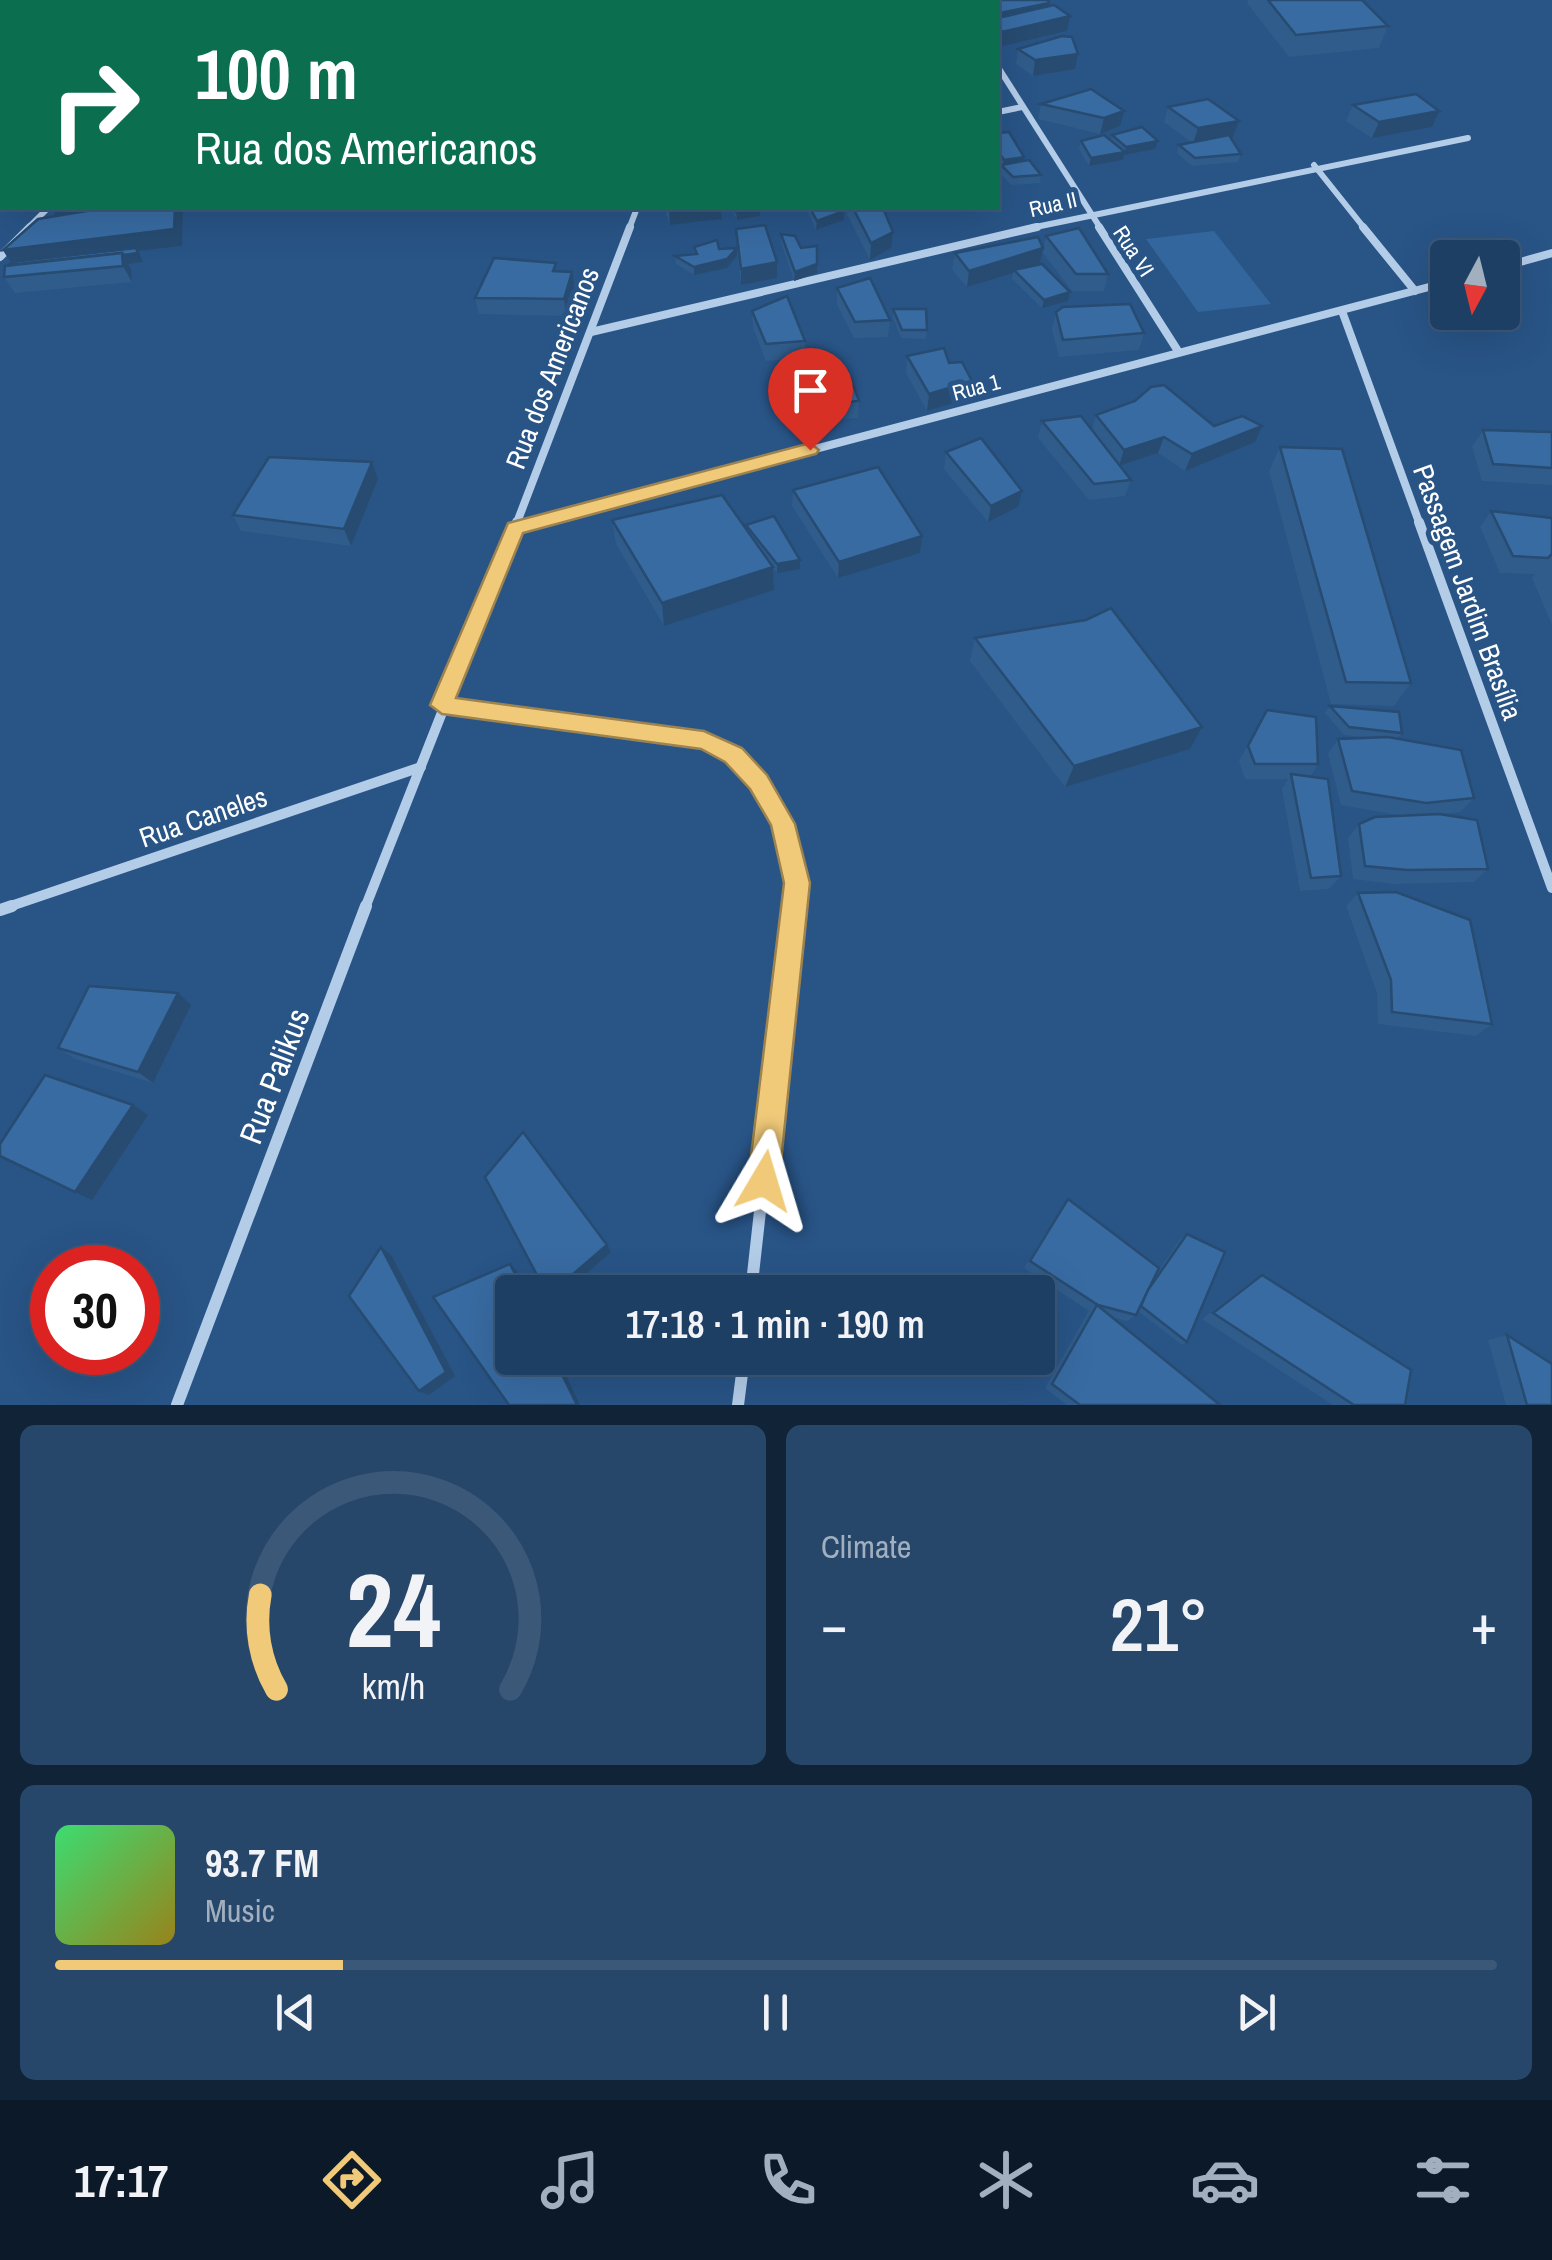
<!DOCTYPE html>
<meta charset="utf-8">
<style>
:root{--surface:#1e3f64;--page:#26466a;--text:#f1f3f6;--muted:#a1afbf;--line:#3c5878;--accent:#f0c979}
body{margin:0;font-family:"Archivo Narrow",sans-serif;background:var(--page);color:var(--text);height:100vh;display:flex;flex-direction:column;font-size:38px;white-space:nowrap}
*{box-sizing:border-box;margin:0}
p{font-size:32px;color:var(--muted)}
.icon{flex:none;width:55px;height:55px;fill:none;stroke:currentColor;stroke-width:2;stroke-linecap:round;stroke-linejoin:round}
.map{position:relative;height:1405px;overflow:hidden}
.side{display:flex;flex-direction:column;gap:20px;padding:20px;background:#102337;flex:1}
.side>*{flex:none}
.guide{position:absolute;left:0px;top:0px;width:1000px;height:210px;box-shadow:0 10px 40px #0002,0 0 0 2px var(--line);background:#0b6e4f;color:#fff;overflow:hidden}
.needle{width:65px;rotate:187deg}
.tools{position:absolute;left:1430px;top:240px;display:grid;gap:20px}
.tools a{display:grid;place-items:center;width:90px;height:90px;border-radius:10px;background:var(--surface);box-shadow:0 10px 40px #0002,0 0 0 2px var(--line);font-size:50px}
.speed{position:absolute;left:30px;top:1245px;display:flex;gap:20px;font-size:50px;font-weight:700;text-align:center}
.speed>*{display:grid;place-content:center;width:130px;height:130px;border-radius:50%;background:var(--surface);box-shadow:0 10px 40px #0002,0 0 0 2px var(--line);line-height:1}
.speed .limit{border:15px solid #d22;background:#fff;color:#111}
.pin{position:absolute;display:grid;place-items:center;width:85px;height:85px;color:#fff;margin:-102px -42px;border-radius:50% 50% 50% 0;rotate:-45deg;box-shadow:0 0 10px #0007}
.pin .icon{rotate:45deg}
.me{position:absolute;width:110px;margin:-55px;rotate:7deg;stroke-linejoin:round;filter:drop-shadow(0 0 8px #0008)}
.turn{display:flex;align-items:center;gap:35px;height:210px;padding:0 30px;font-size:45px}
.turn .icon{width:130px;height:130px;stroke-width:2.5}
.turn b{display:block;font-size:70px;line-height:85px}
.big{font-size:75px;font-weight:600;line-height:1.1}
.side .card{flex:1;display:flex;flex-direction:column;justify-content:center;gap:15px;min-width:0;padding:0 35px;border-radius:15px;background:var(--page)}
.side .dial{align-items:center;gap:0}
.dial svg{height:260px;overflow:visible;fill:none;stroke:var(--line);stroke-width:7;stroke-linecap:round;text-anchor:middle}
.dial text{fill:var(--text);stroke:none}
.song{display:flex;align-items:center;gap:30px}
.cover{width:120px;height:120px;border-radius:15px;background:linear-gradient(135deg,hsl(140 70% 55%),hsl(50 70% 35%))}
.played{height:10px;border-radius:5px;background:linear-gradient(90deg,var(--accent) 20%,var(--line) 20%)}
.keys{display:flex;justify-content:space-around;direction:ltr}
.heat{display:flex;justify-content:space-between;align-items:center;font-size:55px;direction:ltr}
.side .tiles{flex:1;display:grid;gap:20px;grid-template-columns:1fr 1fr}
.card:last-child{grid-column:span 2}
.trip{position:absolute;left:495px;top:1275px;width:560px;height:100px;border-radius:10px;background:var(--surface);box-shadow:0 10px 40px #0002,0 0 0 2px var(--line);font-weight:600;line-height:100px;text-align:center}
.tabs{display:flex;height:160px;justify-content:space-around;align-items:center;background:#0c1928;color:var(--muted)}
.tabs .icon{width:70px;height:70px}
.tabs .selected{color:var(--accent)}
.tabs b{font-size:45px;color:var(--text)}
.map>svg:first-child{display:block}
</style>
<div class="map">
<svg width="1552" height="1405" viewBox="0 0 1552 1405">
<rect width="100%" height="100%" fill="#285486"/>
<polygon fill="#32669d" points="1214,231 1271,304 1198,312 1146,239"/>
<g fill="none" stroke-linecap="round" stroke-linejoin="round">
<g stroke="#b3cce8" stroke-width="6">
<polyline points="998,67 1101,229"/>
<polyline points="998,112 1022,107"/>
<polyline points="1314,165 1365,229"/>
<polyline points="27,229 48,208"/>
<polyline points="629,229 637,208"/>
<polyline points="1026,229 1468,138"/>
</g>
<g stroke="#b3cce8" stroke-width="8">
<polyline points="1099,227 1178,351"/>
<polyline points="1363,227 1415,291"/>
<polyline points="0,257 30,227"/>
<polyline points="1502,267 1552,253"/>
<polyline points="1342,311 1420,525"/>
<polyline points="591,332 1037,227"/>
<polyline points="516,525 630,227"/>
<polyline points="527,525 1448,282"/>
</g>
<g stroke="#b3cce8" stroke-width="10">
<polyline points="1419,522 1552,888"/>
<polyline points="515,528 537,522"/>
<path d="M442 705 704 740C764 774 802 838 794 908"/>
<polyline points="5,908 421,767"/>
<polyline points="365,908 517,522"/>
</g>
<g stroke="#b3cce8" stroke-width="12">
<polyline points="0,910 12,906"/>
<polyline points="751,1292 794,906"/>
<polyline points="177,1405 366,906"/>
<polyline points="738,1405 744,1358"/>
</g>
</g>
<g fill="#305c8b">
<polygon points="978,0 1048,0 1049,6 1067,31 999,47 998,43 998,2 978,2"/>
<polygon points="1248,0 1362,0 1388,26 1379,48 1289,57 1247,3"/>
<polygon points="2,38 2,125 0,124 0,40"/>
<polygon points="1018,49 1078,54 1075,69 1033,76 1016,64"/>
<polygon points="1091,89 1120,126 1100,134 1038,119 1041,104"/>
<polygon points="1353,105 1439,111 1432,127 1372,138 1346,121"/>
<polygon points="1168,107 1233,137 1231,137 1241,154 1238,162 1192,166 1177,153 1179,145 1191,142 1164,122"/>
<polygon points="998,133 1024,161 1041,175 1040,183 1011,185 1000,173 1001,166 998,161"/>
<polygon points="1112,135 1158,141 1155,149 1124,155 1123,160 1089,166 1079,149 1081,141 1111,140"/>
<polygon points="57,208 181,208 183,211 182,246 138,251 143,262 128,264 131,269 132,282 15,293 4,277 11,263 3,250 57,216"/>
<polygon points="664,208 721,208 722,219 670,225"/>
<polygon points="730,208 760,208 760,216 737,220"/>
<polygon points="808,208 843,208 844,220 816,230 808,212"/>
<polygon points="848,208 883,208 891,248 870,260 847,214"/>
<polygon points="736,229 777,278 741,285 737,252 737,256 727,268 694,275 676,264 675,256 694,254 694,247 737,248"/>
<polygon points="781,234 801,248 817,273 794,281 781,242"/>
<polygon points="1046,236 1108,274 1104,291 1072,291 1043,253"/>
<polygon points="1043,248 1040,264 1070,292 1068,301 1042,308 1012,279 1013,273 967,287 952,270 955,253"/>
<polygon points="557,271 575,289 566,316 479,314 475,298"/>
<polygon points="837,288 890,320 888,337 854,338 837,305"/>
<polygon points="893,309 927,330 926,339 901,338 893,318"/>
<polygon points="752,311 805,341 805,358 766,361 753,328"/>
<polygon points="1056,312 1144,333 1139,350 1059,357 1052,329"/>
<polygon points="907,356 949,363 969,398 927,411 906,373"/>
<polygon points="776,384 859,401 858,418 784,423 776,401"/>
<polygon points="1096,415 1214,426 1255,442 1185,471 1158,453 1120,466 1131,480 1125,496 1089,500 1038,438 1042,421 1092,430"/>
<polygon points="1483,430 1552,432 1552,485 1482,481 1472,447"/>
<polygon points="1280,447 1411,683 1394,706 1331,704 1269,471"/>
<polygon points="946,452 1018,507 988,522 944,469"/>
<polygon points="372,462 378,479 351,546 241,531 233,515"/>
<polygon points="793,490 922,536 920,553 838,578 792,506"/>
<polygon points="1491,511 1552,518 1552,625 1532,578 1535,574 1500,573 1480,527"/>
<polygon points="612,520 746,529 746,525 800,569 777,573 773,568 774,590 664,626 616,544"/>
<polygon points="975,638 1190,749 1065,787 970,661"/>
<polygon points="1330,706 1402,733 1397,739 1474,798 1460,812 1443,814 1488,869 1474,882 1394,884 1353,879 1348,838 1359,824 1403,816 1341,805 1328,754 1338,739 1371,738 1344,735 1325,713"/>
<polygon points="1267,710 1318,764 1310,777 1341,876 1329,889 1300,891 1282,789 1288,779 1245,779 1239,761"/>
<polygon points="1358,893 1492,1024 1476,1036 1378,1024 1377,993 1346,906"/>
<polygon points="191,1005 153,1083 75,1059 58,1048"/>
<polygon points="1068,1199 1154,1277 1181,1238 1187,1234 1187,1342 1182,1345 1138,1311 1136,1315 1127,1321 1112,1317 1220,1405 1067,1405 1045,1388 1089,1311 1024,1268 1061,1208"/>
<polygon points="1262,1275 1405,1405 1333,1405 1202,1319 1250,1282"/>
<polygon points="1507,1335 1552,1405 1506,1405 1488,1340"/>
</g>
<g fill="#274b71">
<polygon points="190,0 214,0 215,2 188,2"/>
<polygon points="345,0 369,0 367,2 342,2"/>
<polygon points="372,0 454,0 452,2 372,2"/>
<polygon points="1049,3 1047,18 998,28 1000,13"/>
<polygon points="1070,16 1067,31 999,47 1002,32"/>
<polygon points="1078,54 1075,69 1033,76 1035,60"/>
<polygon points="1124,111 1120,126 1100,134 1104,118"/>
<polygon points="1439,111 1432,127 1372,138 1379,122"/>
<polygon points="1239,121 1233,137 1193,144 1198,128"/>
<polygon points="1158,141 1155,149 1124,155 1123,160 1089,166 1091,158 1125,152 1126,147"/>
<polygon points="1024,157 1023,165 1003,166 1004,160"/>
<polygon points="63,208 169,208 65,230 56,214"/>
<polygon points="175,208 181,208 183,211 182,246 138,251 143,262 128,264 131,269 132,282 123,266 13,266 3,250"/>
<polygon points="680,208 721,208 722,219 670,225 669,209"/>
<polygon points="760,208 760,216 737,220 736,212"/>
<polygon points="766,208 798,208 766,212"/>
<polygon points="844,211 844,220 816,230 817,221"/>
<polygon points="893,232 891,248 870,260 871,243"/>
<polygon points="737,248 737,256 727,268 694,275 694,267"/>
<polygon points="1043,248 1040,264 1014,270 1013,273 967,287 969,271"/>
<polygon points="777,262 777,278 741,285 741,269"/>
<polygon points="817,264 817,273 794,281 795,272"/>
<polygon points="572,272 575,289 566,316 564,299"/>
<polygon points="1070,292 1068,301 1042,308 1044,300"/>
<polygon points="972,381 969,398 927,411 929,394"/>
<polygon points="1262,426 1255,442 1185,471 1192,454"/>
<polygon points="1164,437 1158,453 1119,466 1124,450"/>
<polygon points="372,462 378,479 351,546 344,529"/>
<polygon points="1022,491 1018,507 988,522 991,506"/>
<polygon points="922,536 920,553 838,578 839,562"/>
<polygon points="800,560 800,569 777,573 777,564"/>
<polygon points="773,567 774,590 664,626 662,603"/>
<polygon points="1202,727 1190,749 1065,787 1074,766"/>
<polygon points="178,993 191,1005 153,1083 138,1072"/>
<polygon points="133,1105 148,1115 92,1200 75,1192"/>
<polygon points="607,1245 611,1252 565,1292 552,1292"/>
<polygon points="381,1247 391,1255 455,1376 429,1395 419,1391"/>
<polygon points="510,1264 517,1271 527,1292 524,1292"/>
<polygon points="554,1358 558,1358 580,1405 577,1405"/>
</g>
<g fill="#386ba2" stroke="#274b71" stroke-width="2.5">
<polygon points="127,0 190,0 188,2 125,2"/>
<polygon points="274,0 345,0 342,2 272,2"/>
<polygon points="989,0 1048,0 1049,3 1000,13 998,9 998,2 992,2"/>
<polygon points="1268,0 1362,0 1388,26 1296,35"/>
<polygon points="1054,5 1070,16 1002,32 998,23 998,18"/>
<polygon points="1062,36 1072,37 1078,54 1035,60 1018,49"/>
<polygon points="2,38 2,102 0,102 0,40"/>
<polygon points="1091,89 1124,111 1104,118 1041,104"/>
<polygon points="1416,94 1439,111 1379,122 1353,105"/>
<polygon points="1208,99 1239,121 1198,128 1168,107"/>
<polygon points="1142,127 1158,141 1126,147 1112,135"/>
<polygon points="1009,132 1024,157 1004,160 998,151 998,133"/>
<polygon points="1104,135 1125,152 1091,158 1081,141"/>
<polygon points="1229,135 1241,154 1195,158 1179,145"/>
<polygon points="1029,160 1041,175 1013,177 1001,165"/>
<polygon points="57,208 85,208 56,214"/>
<polygon points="105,208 175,208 174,229 3,250 38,219"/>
<polygon points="734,208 760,208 736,212"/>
<polygon points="810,208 843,208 844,211 817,221"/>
<polygon points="853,208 883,208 893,232 871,243"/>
<polygon points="765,225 777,262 741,269 736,229"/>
<polygon points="1079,228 1108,274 1076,274 1046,236"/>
<polygon points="781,234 795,236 801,248 817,246 817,264 795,272"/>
<polygon points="1038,237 1043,248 969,271 955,253"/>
<polygon points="717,240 719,249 737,248 727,259 694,267 675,256 697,254 694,247"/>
<polygon points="136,248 138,253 124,255 122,253 9,265 12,262"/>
<polygon points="122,253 123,266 4,277 5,266"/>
<polygon points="494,258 556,263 553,271 572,272 564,299 475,298"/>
<polygon points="1042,264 1070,292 1044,300 1014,270"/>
<polygon points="870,278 890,320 855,322 837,288"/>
<polygon points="787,296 805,341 766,344 752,311"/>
<polygon points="1130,304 1144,333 1063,340 1056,312 1063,307"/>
<polygon points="893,309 926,309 927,330 902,330"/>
<polygon points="944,348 949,363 962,362 972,381 929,394 907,356"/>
<polygon points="851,379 859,401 784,407 776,384"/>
<polygon points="1164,385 1214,426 1242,416 1262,426 1192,454 1164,437 1124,450 1096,415 1135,401 1151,387"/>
<polygon points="1081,416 1131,480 1094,484 1042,421"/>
<polygon points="1483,430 1552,432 1552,468 1493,464"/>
<polygon points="981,438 1022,491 991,506 946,452"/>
<polygon points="1280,447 1342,449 1411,683 1346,682"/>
<polygon points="269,457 372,462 344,529 233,515"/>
<polygon points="878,467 922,536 839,562 793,490"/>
<polygon points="722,495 773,567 662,603 612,520"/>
<polygon points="1491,511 1552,518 1552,554 1548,558 1513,556"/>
<polygon points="774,516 800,560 777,564 746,525"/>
<polygon points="1111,608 1202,727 1074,766 975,638 1086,620"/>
<polygon points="1330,706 1399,712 1402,733 1349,727"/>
<polygon points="1267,710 1316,717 1318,764 1255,764 1248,746"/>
<polygon points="1388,737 1461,750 1474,798 1426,803 1352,791 1338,739"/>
<polygon points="1291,774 1328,779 1341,876 1311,878"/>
<polygon points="1439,814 1477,820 1488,869 1407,870 1365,866 1359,824 1375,817"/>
<polygon points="1396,892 1470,920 1492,1024 1392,1012 1391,980 1358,893"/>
<polygon points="89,986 178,993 138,1072 58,1048"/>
<polygon points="45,1075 133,1105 75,1192 0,1156 0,1144"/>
<polygon points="523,1132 607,1245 552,1292 546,1292 485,1177"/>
<polygon points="1068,1199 1159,1268 1136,1315 1098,1305 1030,1261"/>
<polygon points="1187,1234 1225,1252 1187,1342 1141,1306 1148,1290"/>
<polygon points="381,1247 446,1372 419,1391 349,1296"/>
<polygon points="510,1264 524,1292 512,1292 512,1358 554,1358 577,1405 509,1405 433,1297"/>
<polygon points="1262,1275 1411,1370 1405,1405 1354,1405 1213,1313"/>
<polygon points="1097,1305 1220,1405 1080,1405 1052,1384"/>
<polygon points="1507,1335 1552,1364 1552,1405 1527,1405"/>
</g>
<polygon fill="#f0c979" stroke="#9c834f" stroke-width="2.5" points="810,443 819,450 816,454 523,533 456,698 704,731 742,748 767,775 795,824 810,883 779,1181 774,1191 764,1196 753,1191 748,1181 784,883 771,825 750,789 725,762 701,749 442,714 430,705 508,523"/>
<g text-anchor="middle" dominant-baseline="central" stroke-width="10" stroke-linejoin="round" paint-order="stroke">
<g font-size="22" fill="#fff" stroke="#285486">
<text transform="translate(1053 204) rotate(-13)">Rua II</text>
<text transform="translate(1134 251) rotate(57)">Rua VI</text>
<text transform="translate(976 387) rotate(-15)">Rua 1</text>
</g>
<g font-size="28" fill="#fff" stroke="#285486">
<text transform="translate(552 368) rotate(-69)">Rua dos Americanos</text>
<text transform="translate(1468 592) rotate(70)">Passagem Jardim Brasília</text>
<text transform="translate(203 817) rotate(-19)">Rua Caneles</text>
</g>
<g font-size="32" fill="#fff" stroke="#285486">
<text transform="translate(274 1076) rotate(-69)">Rua Palikus</text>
</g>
</g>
</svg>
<div class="tools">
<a><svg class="needle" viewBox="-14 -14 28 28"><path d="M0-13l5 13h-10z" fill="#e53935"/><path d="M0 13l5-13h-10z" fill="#a1afbf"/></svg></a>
</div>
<div class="speed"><div class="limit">30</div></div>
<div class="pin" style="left:810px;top:450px;background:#d93025"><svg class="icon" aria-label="arrive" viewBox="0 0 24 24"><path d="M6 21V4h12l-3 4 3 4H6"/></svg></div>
<svg class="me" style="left:764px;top:1181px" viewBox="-20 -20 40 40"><path d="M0-17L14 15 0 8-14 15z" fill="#f0c979" stroke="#fff" stroke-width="4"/></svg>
<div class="trip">17:18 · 1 min · 190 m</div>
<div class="guide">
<div class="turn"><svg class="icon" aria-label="right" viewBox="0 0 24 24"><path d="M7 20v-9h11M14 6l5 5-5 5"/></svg><div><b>100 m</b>Rua dos Americanos</div></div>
</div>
</div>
<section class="side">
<div class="tiles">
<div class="card dial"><svg viewBox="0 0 100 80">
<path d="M14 69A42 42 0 1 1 86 69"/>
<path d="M14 69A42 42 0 0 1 9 40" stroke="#f0c979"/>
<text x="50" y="56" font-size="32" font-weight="700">24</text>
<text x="50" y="72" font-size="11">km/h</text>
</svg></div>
<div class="card"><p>Climate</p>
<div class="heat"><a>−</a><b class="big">21°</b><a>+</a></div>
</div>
<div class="card">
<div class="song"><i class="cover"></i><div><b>93.7 FM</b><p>Music</p></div></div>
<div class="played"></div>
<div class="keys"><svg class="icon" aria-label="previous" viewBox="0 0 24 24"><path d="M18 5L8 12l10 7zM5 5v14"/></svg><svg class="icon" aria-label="pause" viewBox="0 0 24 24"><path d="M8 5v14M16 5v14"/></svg><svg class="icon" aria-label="next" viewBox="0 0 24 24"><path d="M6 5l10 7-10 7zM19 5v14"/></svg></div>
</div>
</div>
</section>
<nav class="tabs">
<b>17:17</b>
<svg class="icon selected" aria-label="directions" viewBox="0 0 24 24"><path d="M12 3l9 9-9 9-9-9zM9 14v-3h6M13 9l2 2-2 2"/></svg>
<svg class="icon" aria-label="music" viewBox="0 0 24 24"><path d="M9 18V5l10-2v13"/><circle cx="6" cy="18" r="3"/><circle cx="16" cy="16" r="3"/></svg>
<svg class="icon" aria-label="phone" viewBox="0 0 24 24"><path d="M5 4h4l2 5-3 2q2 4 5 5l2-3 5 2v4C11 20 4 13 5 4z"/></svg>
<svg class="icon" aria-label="climate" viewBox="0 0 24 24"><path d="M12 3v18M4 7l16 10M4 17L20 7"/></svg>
<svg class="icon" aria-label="car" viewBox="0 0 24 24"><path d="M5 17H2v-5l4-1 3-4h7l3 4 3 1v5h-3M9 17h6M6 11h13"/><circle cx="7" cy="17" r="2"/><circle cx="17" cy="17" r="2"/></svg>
<svg class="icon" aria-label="filters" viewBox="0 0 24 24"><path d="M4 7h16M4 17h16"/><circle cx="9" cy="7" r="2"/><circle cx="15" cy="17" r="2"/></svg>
</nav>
